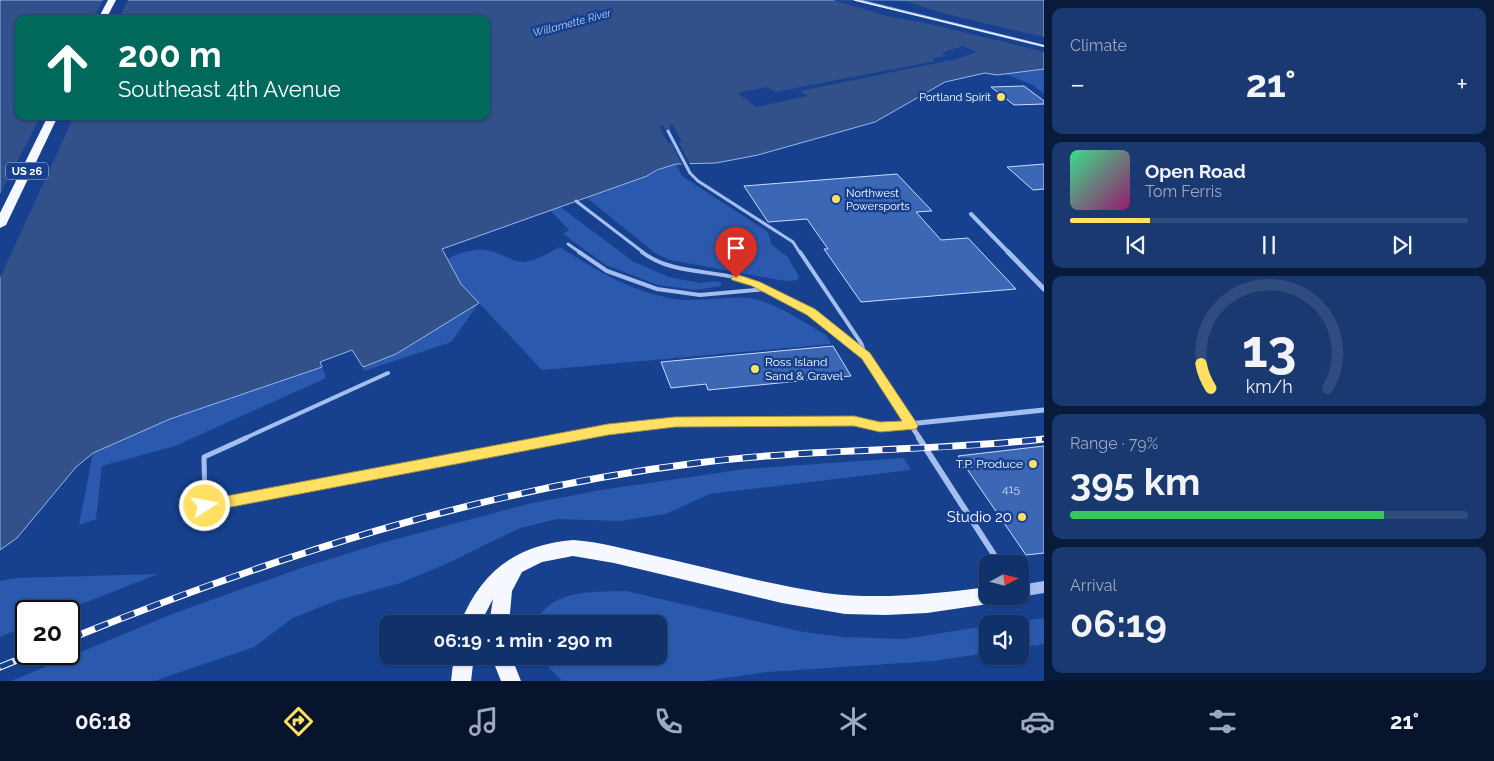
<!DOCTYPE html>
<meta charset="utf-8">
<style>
:root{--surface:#11316b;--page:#1a3971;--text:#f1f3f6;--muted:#9ca9c1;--line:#304c7e;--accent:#ffe062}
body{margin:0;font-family:Raleway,sans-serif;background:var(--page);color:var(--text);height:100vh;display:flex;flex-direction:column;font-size:19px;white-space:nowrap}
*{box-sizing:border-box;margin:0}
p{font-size:16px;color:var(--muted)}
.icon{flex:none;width:28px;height:28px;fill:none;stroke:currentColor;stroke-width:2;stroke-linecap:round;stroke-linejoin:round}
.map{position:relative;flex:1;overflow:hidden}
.details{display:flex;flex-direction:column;gap:8px;padding:8px;background:#091b3b;width:450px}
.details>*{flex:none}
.banner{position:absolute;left:15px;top:15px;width:475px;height:105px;border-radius:10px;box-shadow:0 1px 4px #0004,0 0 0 1px var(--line);background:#00695c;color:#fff;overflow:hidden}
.needle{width:32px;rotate:83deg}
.controls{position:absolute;left:979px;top:555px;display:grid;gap:10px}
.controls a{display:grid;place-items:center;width:50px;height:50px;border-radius:10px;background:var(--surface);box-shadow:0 1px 4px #0004,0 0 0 1px var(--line);font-size:25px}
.speed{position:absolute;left:15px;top:600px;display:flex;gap:10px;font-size:25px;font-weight:700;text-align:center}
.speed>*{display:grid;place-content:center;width:65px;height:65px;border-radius:50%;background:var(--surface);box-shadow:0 1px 4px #0004,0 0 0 1px var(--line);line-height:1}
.speed .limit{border:2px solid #111;border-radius:8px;background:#fff;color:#111}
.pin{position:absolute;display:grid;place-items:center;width:42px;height:42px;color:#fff;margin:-51px -21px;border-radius:50% 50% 50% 0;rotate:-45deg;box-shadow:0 0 5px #0007}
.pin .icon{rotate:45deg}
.me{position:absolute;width:55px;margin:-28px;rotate:79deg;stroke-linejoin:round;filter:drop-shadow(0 0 4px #0008)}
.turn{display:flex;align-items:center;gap:18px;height:105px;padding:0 20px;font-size:22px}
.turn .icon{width:65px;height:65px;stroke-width:2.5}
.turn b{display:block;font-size:35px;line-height:42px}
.big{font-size:38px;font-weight:700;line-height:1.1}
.details .tile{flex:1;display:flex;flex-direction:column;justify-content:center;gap:8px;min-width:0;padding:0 18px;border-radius:10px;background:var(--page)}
.details .dial{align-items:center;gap:0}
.dial svg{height:130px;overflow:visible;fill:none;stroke:var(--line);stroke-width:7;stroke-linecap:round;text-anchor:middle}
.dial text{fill:var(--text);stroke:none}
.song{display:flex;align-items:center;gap:15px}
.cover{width:60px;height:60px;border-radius:8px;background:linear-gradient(135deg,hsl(150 70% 55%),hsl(320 70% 35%))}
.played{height:5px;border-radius:2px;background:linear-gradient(90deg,var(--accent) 20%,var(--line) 20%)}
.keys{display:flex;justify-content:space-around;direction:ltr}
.heat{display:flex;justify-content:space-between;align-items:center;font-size:28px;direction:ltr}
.charge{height:8px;border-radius:4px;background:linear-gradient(90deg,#34c759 79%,var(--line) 0)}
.trip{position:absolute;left:379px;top:615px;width:288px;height:50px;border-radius:10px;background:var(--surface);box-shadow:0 1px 4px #0004,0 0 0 1px var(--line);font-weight:700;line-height:50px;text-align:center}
.tabs{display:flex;height:80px;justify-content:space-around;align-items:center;background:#07142b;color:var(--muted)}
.tabs .icon{width:35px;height:35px}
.tabs .active{color:var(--accent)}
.tabs b{font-size:22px;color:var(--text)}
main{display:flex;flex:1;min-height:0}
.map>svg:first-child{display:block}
</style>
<main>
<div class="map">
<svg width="1044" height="681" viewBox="0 0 1044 681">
<rect width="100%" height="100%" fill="#17418f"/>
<g fill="#2a59ad">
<polygon points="1044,69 1044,94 1033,85 1005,74"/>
<polygon points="676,164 682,176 768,232 772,245 788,257 799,277 797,280 785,281 670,260 655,253 586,197"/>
<polygon points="559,206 634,262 669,277 701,283 717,281 721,283 721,286 696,290 658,285 606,265 563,234 569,230 550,210"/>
<path d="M560 247C599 272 638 296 685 300 708 301 732 295 754 299 779 304 804 323 826 335L831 344 542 370 479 303 451 342 364 371 363 367 396 354 478 303 461 284 447 259C462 251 481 247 497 253 506 256 513 262 523 262 535 262 549 252 560 247Z"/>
<polygon points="322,367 326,378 175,446 102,466 96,519 79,525 93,453 170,419"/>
<polygon points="904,458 911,470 710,494 666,514 619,521 557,519 520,528 444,565 400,583 338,600 293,618 254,647 154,681 11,681 172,614 301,568 378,544 528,504 601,490 745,469"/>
<polygon points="158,574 64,611 26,611 26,626 0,637 0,581 17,578"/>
<path d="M626 591 803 632 842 637 904 639 987 626V653L933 661 768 672 704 681H562L543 661 542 656H658V624H536C548 589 595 592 626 591Z"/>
<polygon points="1044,618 1044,644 1020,648 1020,624 1001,624"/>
</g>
<path fill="#32508a" stroke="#96b8f2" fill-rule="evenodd" d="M0 0H1044V69L997 75 985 73 945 82 875 122 758 155 716 163 676 164 657 170 647 176 442 249 461 284 479 303 396 354 363 367 352 350 320 362 322 367 170 419 93 453 76 467 17 538 0 550ZM19 19H486V116H19Z"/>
<g fill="#17418f">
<polygon points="103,0 128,0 119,19 93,19"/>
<polygon points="833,0 905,1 942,13 1044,37 1044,52 930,24 887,16"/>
<polygon points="962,46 977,52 957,59 800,91 808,96 756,107 738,93 767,87 775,92 935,61 932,58 946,56 942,53"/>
<polygon points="41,116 74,116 0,278 0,194"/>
<polygon points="669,125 673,125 682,142 679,143 691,166 683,167 671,143 668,143 659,126 663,126 666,131 671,131"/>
</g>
<g fill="#3c67b5" stroke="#cadcfb">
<polygon points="1024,86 1044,101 1044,104 1014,105 991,87"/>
<polygon points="1044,164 1044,189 1033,190 1007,167"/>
<polygon points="897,174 932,211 916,212 941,240 968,238 1016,289 861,302 824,249 828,249 807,219 768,222 744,186"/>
<polygon points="833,346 851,376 708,390 706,384 671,388 661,362"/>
<polygon points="1044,446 1044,553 1026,555 958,456"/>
</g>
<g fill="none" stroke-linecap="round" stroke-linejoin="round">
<polyline stroke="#a4bfef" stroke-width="2.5" points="857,0 1044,46"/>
<g stroke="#a4bfef" stroke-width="3">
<polyline points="668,131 690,173 698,181 793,242 800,253"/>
<polyline points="576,201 644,253"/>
<polyline points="568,244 581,253"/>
</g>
<g stroke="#a4bfef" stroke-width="4">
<polyline points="579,252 607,271 657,289 700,295 766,289"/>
<path d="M642 252C669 273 706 270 738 278 760 284 792 299 811 312 820 318 829 328 837 335"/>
<polyline points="800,252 861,343 865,354"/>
<polyline points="243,439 388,373"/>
<polyline points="555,439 608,429 675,422 853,421 879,427"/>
</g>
<polyline stroke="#a4bfef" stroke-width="5" points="246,438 204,457 205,506 561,438"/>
<polyline stroke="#a4bfef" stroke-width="4" points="971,214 1009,253"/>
<g stroke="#a4bfef" stroke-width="5">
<polyline points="1008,252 1044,289"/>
<polyline points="837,335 866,356 920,439"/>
<polyline points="879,427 1044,410"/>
</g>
<polyline stroke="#a4bfef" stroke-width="6" points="919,438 1000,564"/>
<polygon fill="#a4bfef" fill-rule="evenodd" points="1044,581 1044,593 1020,597 1019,596 1020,596 1020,585"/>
<g fill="#f6f8ff" fill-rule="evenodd">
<polygon points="108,0 116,0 106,19 98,19"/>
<polygon points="48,116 58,116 6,225 0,228 0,213"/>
<path d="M573 540C600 542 625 549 651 555 709 568 766 584 825 593 879 600 934 594 988 587V596H997L995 603 927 613 886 615 845 614 782 603 614 563 573 556 542 562 522 572 512 591 509 624H489L493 599 480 624H460C481 571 516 545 573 540Z"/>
<polygon points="454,656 474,656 471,681 451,681"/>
<polygon points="491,656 511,656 521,681 501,681"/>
</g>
<polyline stroke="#fff" stroke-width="1" points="854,0 1044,46"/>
<g stroke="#fff" stroke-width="5.5">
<polyline id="rail-far1" points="1042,439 1044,439"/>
</g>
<g stroke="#fff" stroke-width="7">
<g id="rail">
<path d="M69 639C273 557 479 490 697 463 813 448 929 452 1044 439"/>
<polyline points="0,667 32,654"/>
</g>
</g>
<use href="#rail-far1" stroke="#17418f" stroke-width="4" stroke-dasharray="11" stroke-linecap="butt"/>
<use href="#rail" stroke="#17418f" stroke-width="5" stroke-dasharray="14" stroke-linecap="butt"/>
</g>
<polygon fill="#ffe062" stroke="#a69240" points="736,274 760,282 815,309 870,353 916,422 918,426 916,429 880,432 854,426 675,427 608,435 205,512 200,510 198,506 200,501 205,500 608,424 675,417 854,416 880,422 902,421 862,359 807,315 752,286 732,280 731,278"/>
<g fill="#ffe062" stroke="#17418f" stroke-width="2">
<circle cx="1001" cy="97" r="5"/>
<circle cx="836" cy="199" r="5"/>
<circle cx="755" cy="369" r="5"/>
<circle cx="1033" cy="464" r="5"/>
<circle cx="1022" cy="517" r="5"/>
</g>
<g text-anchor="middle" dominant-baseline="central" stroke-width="5" stroke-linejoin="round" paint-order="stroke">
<g font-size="11" font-style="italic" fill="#b0caf6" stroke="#17418f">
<text transform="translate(572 23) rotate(-15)">Willamette River</text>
</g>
<g font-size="11" fill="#fff" stroke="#17418f" text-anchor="end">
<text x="991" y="97">Portland Spirit</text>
<text x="846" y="193" text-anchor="start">Northwest<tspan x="846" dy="13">Powersports</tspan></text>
</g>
<rect fill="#17418f" stroke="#b9c6dd" stroke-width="1" x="6" y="162.5" width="42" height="17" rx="4"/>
<g font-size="11" font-weight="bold" fill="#fff">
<text x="27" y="171">US 26</text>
</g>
<g font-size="12" fill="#fff" stroke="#17418f" text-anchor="start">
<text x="765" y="362">Ross Island<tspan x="765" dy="14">Sand &amp; Gravel</tspan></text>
<text x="1023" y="464" text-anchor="end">T.P. Produce</text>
</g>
<g font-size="12" fill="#ced9ec">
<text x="1011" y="489">415</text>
</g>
<g font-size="15" fill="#fff" stroke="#17418f" text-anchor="end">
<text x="1012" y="517">Studio 20</text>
</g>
</g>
</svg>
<div class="controls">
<a><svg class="needle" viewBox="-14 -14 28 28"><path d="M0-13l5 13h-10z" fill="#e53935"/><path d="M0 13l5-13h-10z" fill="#9ca9c1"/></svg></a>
<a><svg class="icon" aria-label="sound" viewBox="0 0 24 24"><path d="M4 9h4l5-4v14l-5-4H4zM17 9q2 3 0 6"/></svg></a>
</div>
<div class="speed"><div class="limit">20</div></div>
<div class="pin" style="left:736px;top:278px;background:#d93025"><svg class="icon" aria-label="arrive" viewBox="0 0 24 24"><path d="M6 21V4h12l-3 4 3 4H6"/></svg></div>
<svg class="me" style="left:205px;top:506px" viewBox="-20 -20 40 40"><circle r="17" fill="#ffe062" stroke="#fff" stroke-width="3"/><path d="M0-11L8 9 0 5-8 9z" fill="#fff"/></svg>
<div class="trip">06:19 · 1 min · 290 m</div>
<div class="banner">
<div class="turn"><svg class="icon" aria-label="ahead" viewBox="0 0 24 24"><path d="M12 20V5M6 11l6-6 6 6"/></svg><div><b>200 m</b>Southeast 4th Avenue</div></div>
</div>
</div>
<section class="details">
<div class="tile"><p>Climate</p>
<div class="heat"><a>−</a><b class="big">21°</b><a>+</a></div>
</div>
<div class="tile">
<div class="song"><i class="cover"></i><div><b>Open Road</b><p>Tom Ferris</p></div></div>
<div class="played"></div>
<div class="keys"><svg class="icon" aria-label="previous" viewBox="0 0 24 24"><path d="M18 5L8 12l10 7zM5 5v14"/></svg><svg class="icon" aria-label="pause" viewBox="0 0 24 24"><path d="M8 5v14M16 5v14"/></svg><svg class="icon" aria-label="next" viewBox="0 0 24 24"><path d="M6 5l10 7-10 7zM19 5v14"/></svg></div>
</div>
<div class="tile dial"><svg viewBox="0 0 100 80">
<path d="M14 69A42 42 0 1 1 86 69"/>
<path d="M14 69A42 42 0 0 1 8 54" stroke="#ffe062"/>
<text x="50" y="56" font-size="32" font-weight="700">13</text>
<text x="50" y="72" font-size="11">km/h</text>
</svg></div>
<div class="tile"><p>Range · 79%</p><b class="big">395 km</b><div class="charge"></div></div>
<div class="tile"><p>Arrival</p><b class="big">06:19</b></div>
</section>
</main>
<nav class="tabs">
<b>06:18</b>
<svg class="icon active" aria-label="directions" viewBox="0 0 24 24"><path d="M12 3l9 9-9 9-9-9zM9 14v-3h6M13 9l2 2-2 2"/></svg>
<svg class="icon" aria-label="music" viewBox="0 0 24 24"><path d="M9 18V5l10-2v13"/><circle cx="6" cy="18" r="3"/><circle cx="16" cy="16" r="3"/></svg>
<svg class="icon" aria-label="phone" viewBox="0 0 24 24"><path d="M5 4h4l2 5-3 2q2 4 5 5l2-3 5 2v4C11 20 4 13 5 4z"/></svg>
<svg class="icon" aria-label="climate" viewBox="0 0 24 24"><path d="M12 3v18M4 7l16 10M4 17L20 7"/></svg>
<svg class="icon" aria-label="car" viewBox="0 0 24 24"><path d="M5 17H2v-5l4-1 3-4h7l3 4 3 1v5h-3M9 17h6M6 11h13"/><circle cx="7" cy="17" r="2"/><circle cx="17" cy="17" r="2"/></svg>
<svg class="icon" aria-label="filters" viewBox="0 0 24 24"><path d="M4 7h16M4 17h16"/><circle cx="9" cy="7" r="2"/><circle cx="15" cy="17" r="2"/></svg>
<b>21°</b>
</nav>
